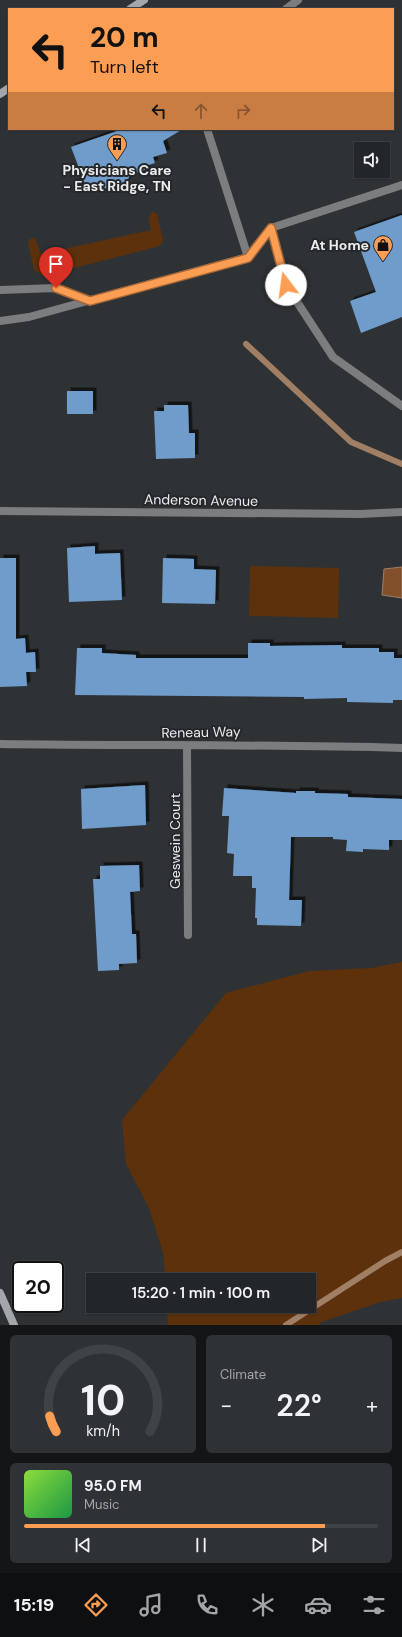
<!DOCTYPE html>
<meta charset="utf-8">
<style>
:root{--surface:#232628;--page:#2f3234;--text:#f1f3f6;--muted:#a3a5a8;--line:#404345;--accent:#fc9d54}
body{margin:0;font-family:"DM Sans",sans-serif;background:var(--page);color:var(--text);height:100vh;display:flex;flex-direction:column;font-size:15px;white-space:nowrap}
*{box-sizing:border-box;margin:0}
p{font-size:13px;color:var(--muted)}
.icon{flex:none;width:22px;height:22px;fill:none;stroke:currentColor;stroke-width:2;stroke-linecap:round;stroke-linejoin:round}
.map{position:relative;height:1325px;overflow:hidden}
.details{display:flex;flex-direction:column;gap:10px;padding:10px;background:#131516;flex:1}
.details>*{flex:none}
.guide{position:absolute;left:8px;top:8px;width:386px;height:122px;border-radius:0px;box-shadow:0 1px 3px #0004,0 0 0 1px var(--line);background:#fc9d54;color:#111;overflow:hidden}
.controls{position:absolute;left:354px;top:142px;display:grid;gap:8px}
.controls a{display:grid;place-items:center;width:36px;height:36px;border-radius:0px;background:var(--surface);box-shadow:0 1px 3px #0004,0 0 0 1px var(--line);font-size:20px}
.speed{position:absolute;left:12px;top:1261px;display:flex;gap:8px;font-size:20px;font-weight:700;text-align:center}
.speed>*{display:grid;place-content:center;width:52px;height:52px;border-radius:50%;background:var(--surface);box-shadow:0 1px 3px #0004,0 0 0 1px var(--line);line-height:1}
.speed .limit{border:2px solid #111;border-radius:6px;background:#fff;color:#111}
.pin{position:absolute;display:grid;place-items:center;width:34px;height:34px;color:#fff;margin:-41px -17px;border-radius:50% 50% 50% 0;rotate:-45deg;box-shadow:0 0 4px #0007}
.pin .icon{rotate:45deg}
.me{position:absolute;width:44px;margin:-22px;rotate:345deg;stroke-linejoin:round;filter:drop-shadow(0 0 3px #0008)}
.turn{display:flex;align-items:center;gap:14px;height:84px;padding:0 16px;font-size:18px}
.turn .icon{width:52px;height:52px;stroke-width:2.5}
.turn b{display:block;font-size:28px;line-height:34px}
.lanes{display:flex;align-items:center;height:38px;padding:0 16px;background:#0003;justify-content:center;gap:20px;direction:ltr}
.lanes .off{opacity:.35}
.big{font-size:30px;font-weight:600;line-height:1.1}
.details .widget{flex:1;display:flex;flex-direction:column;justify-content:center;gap:6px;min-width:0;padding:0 14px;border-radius:6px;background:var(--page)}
.details .dial{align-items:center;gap:0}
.dial svg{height:104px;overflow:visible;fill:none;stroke:var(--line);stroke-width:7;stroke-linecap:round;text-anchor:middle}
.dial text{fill:var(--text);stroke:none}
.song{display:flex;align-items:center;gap:12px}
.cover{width:48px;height:48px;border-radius:6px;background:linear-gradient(135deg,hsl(90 70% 55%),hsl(140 70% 35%))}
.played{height:4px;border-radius:2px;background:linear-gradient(90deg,var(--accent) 85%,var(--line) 85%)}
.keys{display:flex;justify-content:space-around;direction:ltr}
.heat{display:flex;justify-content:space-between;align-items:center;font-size:22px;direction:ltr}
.details .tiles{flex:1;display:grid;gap:10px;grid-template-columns:1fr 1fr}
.widget:last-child{grid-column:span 2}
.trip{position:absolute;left:86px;top:1273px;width:230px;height:40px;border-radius:0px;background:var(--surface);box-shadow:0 1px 3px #0004,0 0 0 1px var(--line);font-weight:600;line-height:40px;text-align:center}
.menu{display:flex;height:64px;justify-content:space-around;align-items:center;background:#0e0f10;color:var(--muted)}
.menu .icon{width:28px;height:28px}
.menu .active{color:var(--accent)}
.menu b{font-size:18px;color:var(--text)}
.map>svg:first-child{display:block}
</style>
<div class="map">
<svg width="402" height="1325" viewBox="0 0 402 1325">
<defs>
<filter id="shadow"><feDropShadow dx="3.5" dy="-3.5" stdDeviation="0" flood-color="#0009"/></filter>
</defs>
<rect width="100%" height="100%" fill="#2f3235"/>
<g fill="#5c310c">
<polygon points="153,212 157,214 163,240 160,246 43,276 34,270 28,242 30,239 35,238 41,254 151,230 149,219 151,213"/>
<polygon points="250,566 339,568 338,618 249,616"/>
<polygon points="402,962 402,1298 380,1302 322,1322 318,1325 168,1325 167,1306 309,1306 309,1280 166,1280 163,1253 149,1208 126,1164 122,1120 226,993 309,971 372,968"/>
</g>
<polygon fill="#82502a" stroke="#a17f65" points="402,567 402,598 382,595 384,569"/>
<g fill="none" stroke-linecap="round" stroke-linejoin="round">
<g stroke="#a17f65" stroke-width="6">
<polyline points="246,344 351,442 402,464"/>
<polyline points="286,1325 385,1261 402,1252"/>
</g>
</g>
<g fill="#6f9ccb" filter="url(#shadow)">
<polygon points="123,129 183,129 163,141 167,153 153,157 155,163 146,166 147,169 130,175 123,190 115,193 99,185 97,190 85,184 71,147"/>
<polygon points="402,215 402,317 361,333 350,301 376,292 354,232"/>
<rect x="67" y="391" width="26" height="23"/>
<polygon points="164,405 188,405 189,433 195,433 195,458 156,459 154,411 164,411"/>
<polygon points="95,546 95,554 120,553 122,600 69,602 67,548"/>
<polygon points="0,558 16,558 16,639 25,638 26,653 35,652 36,672 26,672 27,686 0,687"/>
<polygon points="163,558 194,559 194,569 216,570 215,604 162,603"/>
<polygon points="248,643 270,643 270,646 342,645 342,648 379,648 379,652 394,652 394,658 402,658 402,700 393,700 393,703 347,702 347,698 304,699 304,697 75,695 77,648 102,648 102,653 136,655 136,658 248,658"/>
<polygon points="145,785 146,825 82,829 81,789"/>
<polygon points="224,788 296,793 296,791 315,791 315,793 348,794 348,797 402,799 402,840 389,840 389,850 363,849 363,852 346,851 347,840 333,839 333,837 291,837 289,900 302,900 301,926 257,925 257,918 255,918 256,888 252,888 252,876 233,876 234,854 227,853 229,816 222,816"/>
<polygon points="139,865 140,891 130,892 132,934 136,934 137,963 119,964 119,970 98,971 93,879 100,879 100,866"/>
</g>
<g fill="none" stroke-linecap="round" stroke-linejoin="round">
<g stroke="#7b7d7e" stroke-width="8">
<polyline points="286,9 298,0"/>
<polyline points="207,129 248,257"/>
<polyline points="271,228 286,285 333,357 402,406"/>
<polyline points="0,290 56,288 89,301"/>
<polyline points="0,321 29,317 248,257 271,228 402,185"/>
</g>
<g stroke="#7b7d7e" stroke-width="8">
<polyline points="0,511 360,514 402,512"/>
<path d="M0 744C134 746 268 744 402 748"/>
<polyline points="187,746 188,935"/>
</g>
<g stroke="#a4a7a9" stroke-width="8">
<polyline points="130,9 144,0"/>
<polyline points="0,94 9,88"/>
<polyline points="0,1293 14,1325"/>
</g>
</g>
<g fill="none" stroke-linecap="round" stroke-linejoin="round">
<g stroke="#a46637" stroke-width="10">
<polyline id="route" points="56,288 90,301 193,273 248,258 271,228 286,285"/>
</g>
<use href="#route" stroke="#fc9d54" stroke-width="7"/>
</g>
<defs>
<g id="building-pin" transform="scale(1)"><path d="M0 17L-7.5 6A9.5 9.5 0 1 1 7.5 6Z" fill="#fc9d54" stroke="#25282b"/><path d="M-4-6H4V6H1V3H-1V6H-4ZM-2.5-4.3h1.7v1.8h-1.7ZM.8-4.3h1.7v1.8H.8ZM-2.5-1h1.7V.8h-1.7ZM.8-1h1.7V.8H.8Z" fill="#111"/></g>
<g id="shop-pin" transform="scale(1)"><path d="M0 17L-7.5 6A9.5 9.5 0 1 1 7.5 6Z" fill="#fc9d54" stroke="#25282b"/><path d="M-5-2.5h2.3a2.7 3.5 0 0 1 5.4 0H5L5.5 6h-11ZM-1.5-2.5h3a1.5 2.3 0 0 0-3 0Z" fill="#111"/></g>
</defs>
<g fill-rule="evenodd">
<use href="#building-pin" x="117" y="144"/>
<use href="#shop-pin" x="383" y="245"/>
</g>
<g text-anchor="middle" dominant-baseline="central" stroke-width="4" stroke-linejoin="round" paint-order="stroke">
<g font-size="14" font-weight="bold" fill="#eaecee" stroke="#25282b">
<text x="117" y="170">Physicians Care<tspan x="117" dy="16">- East Ridge, TN</tspan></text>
<text x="369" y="245" text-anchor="end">At Home</text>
</g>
<g font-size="14" fill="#eaecee" stroke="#25282b">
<text transform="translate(201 500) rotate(1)">Anderson Avenue</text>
<text transform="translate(201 732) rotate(-1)">Reneau Way</text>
<text transform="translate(175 841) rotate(-90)">Geswein Court</text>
</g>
</g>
</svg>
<div class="controls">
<a><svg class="icon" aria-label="sound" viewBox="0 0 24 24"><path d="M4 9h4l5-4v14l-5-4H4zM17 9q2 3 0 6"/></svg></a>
</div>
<div class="speed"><div class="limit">20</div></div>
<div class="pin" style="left:56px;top:288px;background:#d93025"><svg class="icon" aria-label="arrive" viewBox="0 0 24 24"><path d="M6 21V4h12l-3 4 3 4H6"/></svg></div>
<svg class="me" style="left:286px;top:285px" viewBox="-20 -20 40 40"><circle r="19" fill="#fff"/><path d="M0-13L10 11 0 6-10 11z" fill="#fc9d54"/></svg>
<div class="trip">15:20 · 1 min · 100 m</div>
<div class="guide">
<div class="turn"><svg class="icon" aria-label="left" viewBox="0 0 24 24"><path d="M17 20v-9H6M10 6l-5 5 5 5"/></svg><div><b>20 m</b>Turn left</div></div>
<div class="lanes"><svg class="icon" aria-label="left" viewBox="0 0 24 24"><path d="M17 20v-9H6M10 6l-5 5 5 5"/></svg><svg class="icon off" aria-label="ahead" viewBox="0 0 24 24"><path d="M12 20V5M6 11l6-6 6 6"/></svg><svg class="icon off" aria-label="right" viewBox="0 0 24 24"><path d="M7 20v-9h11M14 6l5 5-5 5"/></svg></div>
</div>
</div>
<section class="details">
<div class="tiles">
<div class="widget dial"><svg viewBox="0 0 100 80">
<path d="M14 69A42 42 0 1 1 86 69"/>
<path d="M14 69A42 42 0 0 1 9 57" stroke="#fc9d54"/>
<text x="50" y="56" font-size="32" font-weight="700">10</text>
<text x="50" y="72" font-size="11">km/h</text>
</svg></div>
<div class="widget"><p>Climate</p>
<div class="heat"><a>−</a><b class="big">22°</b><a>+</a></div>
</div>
<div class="widget">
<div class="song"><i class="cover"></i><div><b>95.0 FM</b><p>Music</p></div></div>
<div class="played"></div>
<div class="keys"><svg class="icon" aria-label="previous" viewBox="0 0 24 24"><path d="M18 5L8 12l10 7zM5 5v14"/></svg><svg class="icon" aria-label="pause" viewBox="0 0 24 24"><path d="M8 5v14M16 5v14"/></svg><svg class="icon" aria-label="next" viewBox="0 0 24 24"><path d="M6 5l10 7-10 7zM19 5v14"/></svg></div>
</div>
</div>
</section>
<nav class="menu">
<b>15:19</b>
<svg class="icon active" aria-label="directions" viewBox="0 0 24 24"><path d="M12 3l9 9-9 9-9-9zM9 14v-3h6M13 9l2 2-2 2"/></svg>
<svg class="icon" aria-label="music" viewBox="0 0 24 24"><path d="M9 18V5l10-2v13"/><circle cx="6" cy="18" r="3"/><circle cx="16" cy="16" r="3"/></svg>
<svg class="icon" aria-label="phone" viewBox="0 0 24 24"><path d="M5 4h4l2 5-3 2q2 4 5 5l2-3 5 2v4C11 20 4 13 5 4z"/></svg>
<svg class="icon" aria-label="climate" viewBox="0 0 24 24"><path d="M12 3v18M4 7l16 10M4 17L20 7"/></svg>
<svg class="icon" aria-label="car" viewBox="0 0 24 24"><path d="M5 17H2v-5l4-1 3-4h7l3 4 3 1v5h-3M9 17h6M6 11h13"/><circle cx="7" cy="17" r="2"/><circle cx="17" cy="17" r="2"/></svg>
<svg class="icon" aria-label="filters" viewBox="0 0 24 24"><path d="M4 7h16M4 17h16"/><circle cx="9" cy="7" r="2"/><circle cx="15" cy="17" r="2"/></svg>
</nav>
